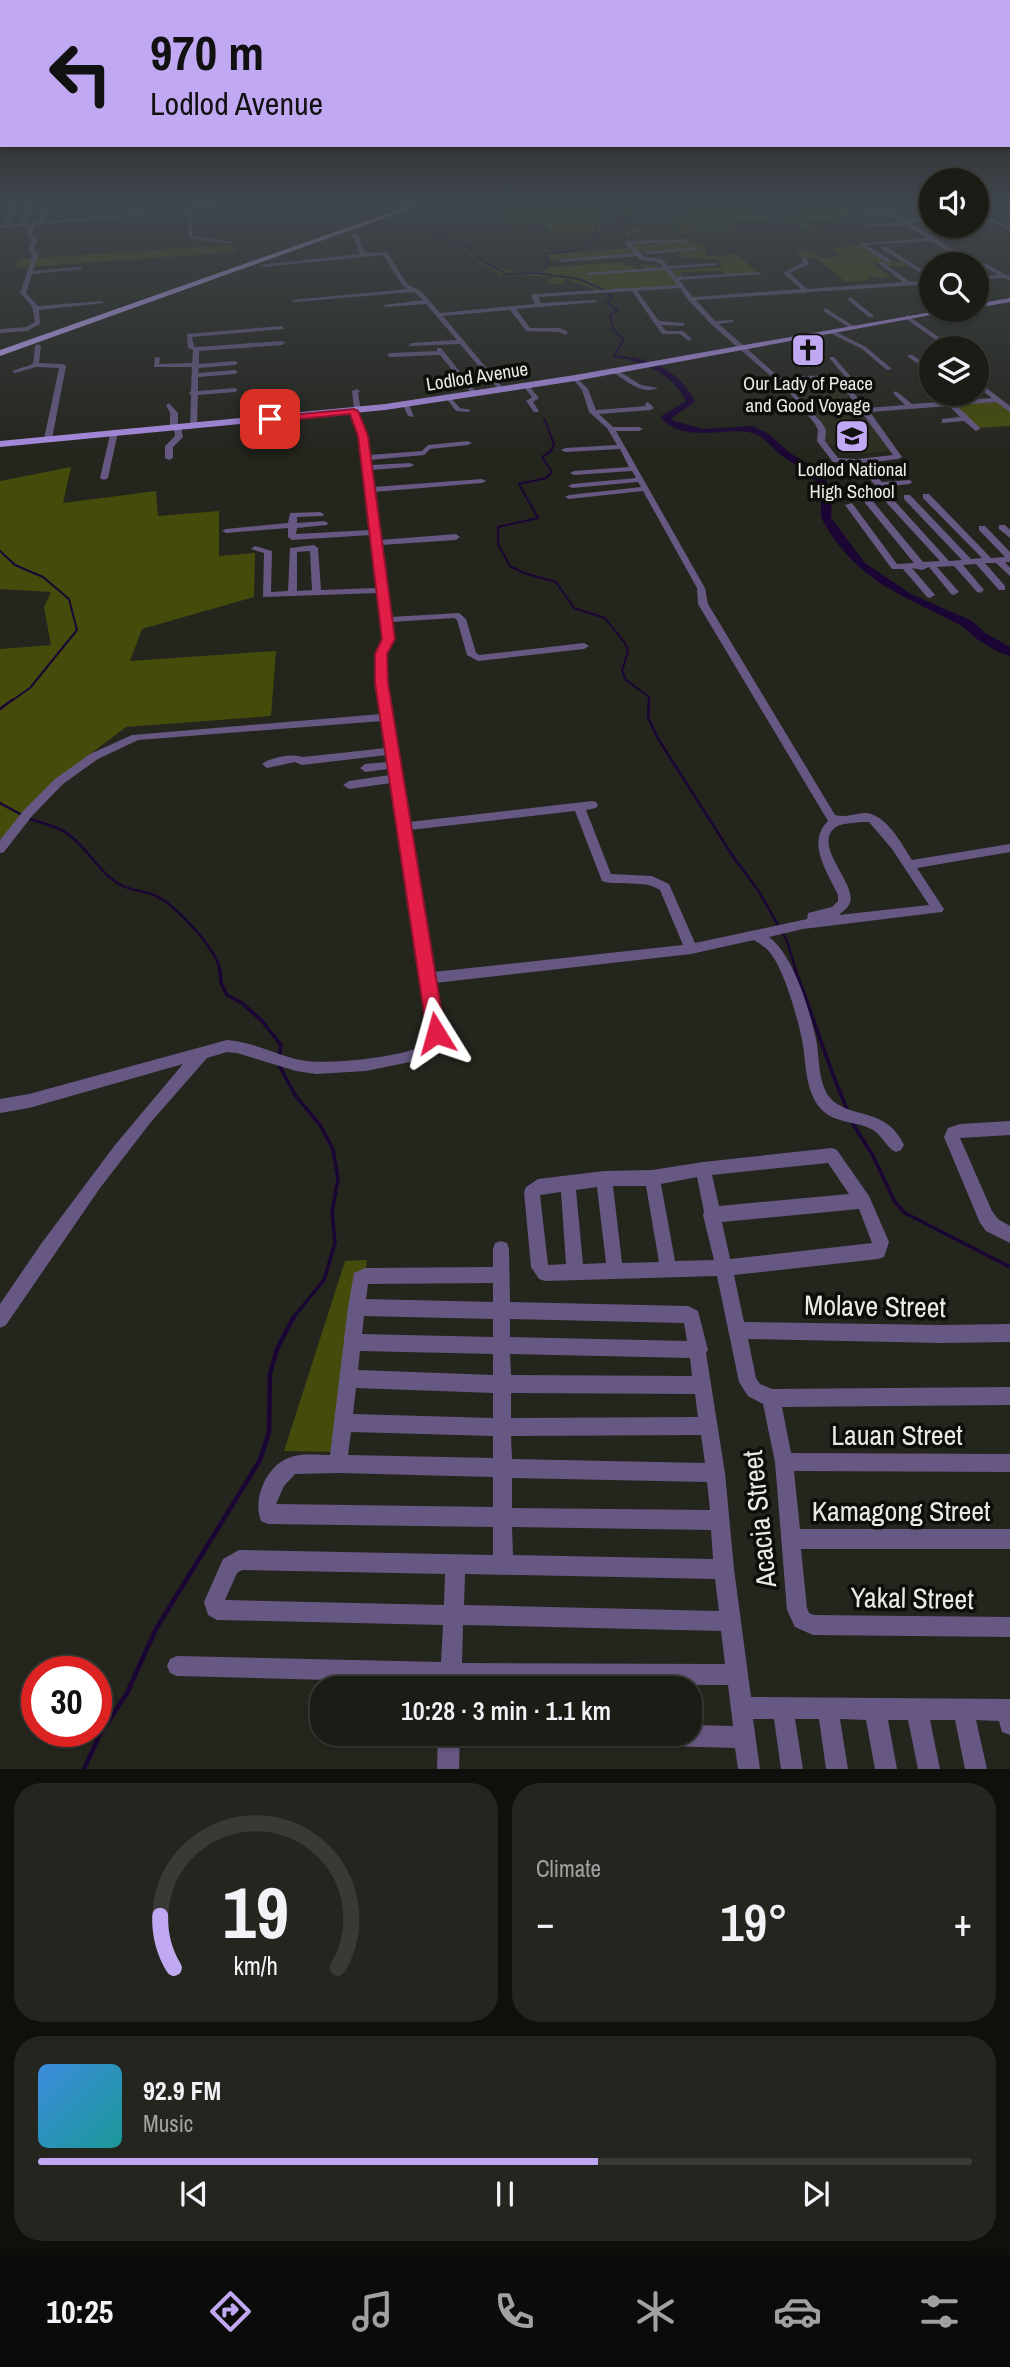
<!DOCTYPE html>
<meta charset="utf-8">
<style>
:root{--surface:#1b1c16;--page:#24251f;--text:#f1f3f6;--muted:#a0a1a1;--line:#393a35;--accent:#c1a8f3}
body{margin:0;font-family:"Archivo Narrow",sans-serif;background:var(--page);color:var(--text);height:100vh;display:flex;flex-direction:column;font-size:26px;white-space:nowrap}
*{box-sizing:border-box;margin:0}
p{font-size:23px;color:var(--muted)}
.icon{flex:none;width:38px;height:38px;fill:none;stroke:currentColor;stroke-width:2;stroke-linecap:round;stroke-linejoin:round}
.map{position:relative;height:1769px;overflow:hidden}
.side{display:flex;flex-direction:column;gap:14px;padding:14px;background:#0f0f0c;flex:1}
.side>*{flex:none}
.hud{position:absolute;left:0px;top:0px;width:1012px;height:147px;box-shadow:0 2px 5px #0004,0 0 0 2px var(--line);background:#c1a8f3;color:#111;overflow:hidden}
.fabs{position:absolute;left:919px;top:168px;display:grid;gap:14px}
.fabs a{display:grid;place-items:center;width:70px;height:70px;border-radius:50%;background:var(--surface);box-shadow:0 2px 5px #0004,0 0 0 2px var(--line);font-size:35px}
.speed{position:absolute;left:21px;top:1656px;display:flex;gap:14px;font-size:35px;font-weight:700;text-align:center}
.speed>*{display:grid;place-content:center;width:91px;height:91px;border-radius:50%;background:var(--surface);box-shadow:0 2px 5px #0004,0 0 0 2px var(--line);line-height:1}
.speed .limit{border:10px solid #d22;background:#fff;color:#111}
.pin{position:absolute;display:grid;place-items:center;width:60px;height:60px;color:#fff;margin:-30px;border-radius:14px;box-shadow:0 4px 10px #0006}
.me{position:absolute;width:77px;margin:-38px;rotate:352deg;stroke-linejoin:round;filter:drop-shadow(0 0 5px #0008)}
.turn{display:flex;align-items:center;gap:24px;height:147px;padding:0 35px;font-size:32px}
.turn .icon{width:91px;height:91px;stroke-width:2.5}
.turn b{display:block;font-size:49px;line-height:60px}
.big{font-size:52px;font-weight:600;line-height:1.1}
.side .card{flex:1;display:flex;flex-direction:column;justify-content:center;gap:10px;min-width:0;padding:0 24px;border-radius:28px;background:var(--page)}
.side .dial{align-items:center;gap:0}
.dial svg{height:182px;overflow:visible;fill:none;stroke:var(--line);stroke-width:7;stroke-linecap:round;text-anchor:middle}
.dial text{fill:var(--text);stroke:none}
.song{display:flex;align-items:center;gap:21px}
.cover{width:84px;height:84px;border-radius:10px;background:linear-gradient(135deg,hsl(210 70% 55%),hsl(180 70% 35%))}
.played{height:7px;border-radius:4px;background:linear-gradient(90deg,var(--accent) 60%,var(--line) 60%)}
.keys{display:flex;justify-content:space-around;direction:ltr}
.heat{display:flex;justify-content:space-between;align-items:center;font-size:38px;direction:ltr}
.side .tiles{flex:1;display:grid;gap:14px;grid-template-columns:1fr 1fr}
.card:last-child{grid-column:span 2}
.trip{position:absolute;left:310px;top:1676px;width:392px;height:70px;border-radius:28px;background:var(--surface);box-shadow:0 2px 5px #0004,0 0 0 2px var(--line);font-weight:600;line-height:70px;text-align:center}
.tab-bar{display:flex;height:112px;justify-content:space-around;align-items:center;background:#0b0b09;color:var(--muted)}
.tab-bar .icon{width:49px;height:49px}
.tab-bar .on{color:var(--accent)}
.tab-bar b{font-size:32px;color:var(--text)}
.map>svg:first-child{display:block}
</style>
<div class="map">
<svg width="1010" height="1769" viewBox="0 0 1010 1769">
<rect width="100%" height="100%" fill="#24251d"/>
<polygon fill="#2c2f21" points="821,379 838,384 892,451 854,454 844,444 826,445 822,442 824,431 782,380"/>
<g fill="#454b0b">
<polygon points="490,207 496,207 499,212 527,211 526,207 621,210 603,210 600,213 627,212 627,209 659,207 662,210 628,211 630,214 665,214 597,217 603,232 553,232 545,224 513,225"/>
<path d="M687 207H744L758 215 775 218H805L794 207H839L852 215 836 217 839 220 802 219 821 231 815 232 819 236 841 238C813 240 812 229 790 220 781 217 736 222 723 223L737 230 690 231 685 235 678 230 632 233 628 234 630 240 623 234 633 229 644 231 681 229 668 216 693 214Z"/>
<path d="M842 207H931V216L923 214 921 211C903 212 862 221 842 207Z"/>
<path d="M401 213C422 230 449 236 474 250L476 257C495 265 524 282 543 268L621 262 624 266H633L637 270 644 269 640 265 657 264 650 265 666 269 676 281 669 282H677L678 285 602 292 566 279 562 285 547 282 553 277 499 274 471 257 470 251 457 243 406 223 404 218 395 215Z"/>
<polygon points="691,240 705,246 706,256 737,254 759,274 727,276 721,271 681,272 681,278 679,278 671,270 724,267 716,259 680,257 678,254 682,254 679,250 673,251 676,254 669,254 665,251 637,252 631,243 654,245 653,242"/>
<polygon points="232,245 236,252 14,268 19,259"/>
<polygon points="857,246 869,249 864,251 875,254 887,263 899,262 913,266 885,266 883,263 869,261 891,277 876,278 877,276 867,277 870,280 846,282 816,258 803,258 794,251 812,250 820,258 840,256 831,248"/>
<polygon points="630,248 638,256 564,262 562,259 551,260 545,254"/>
<polygon points="1000,402 1010,411 1010,426 978,428 952,404"/>
<polygon points="71,467 63,503 156,491 158,516 219,511 219,556 255,553 254,597 142,629 130,661 276,651 271,716 126,727 60,777 0,840 0,649 51,645 44,607 51,592 0,589 0,481"/>
<polygon points="367,1260 346,1452 284,1451 345,1261"/>
</g>
<g fill="none" stroke-linecap="round" stroke-linejoin="round">
<g stroke="#1b0535" stroke-width="2">
<path d="M382 207C396 213 408 223 421 228 439 235 456 242 473 250L475 257 507 274 537 273 579 279 604 290 612 297 607 303 618 310 610 315 614 331 624 339 614 356 633 359"/>
<polyline points="539,273 546,268 548,259 545,254 580,250 595,236 596,227 616,225 635,217"/>
<polyline points="544,418 554,444 551,451 542,457 552,472 546,478 519,484 538,518 498,527 498,544 510,566 524,573 556,582 574,608 605,618 625,643 628,651 622,671 626,680 649,697 649,702"/>
<polyline points="0,551 15,565 43,577 69,599 77,630 30,688 10,702"/>
</g>
<g stroke="#1b0535" stroke-width="2.5">
<polyline points="649,700 648,717 657,737 734,858 758,890 787,941 796,971"/>
<polyline points="0,709 12,700"/>
<polyline points="0,803 22,815"/>
<path d="M28 818C40 823 58 826 68 834 89 849 99 874 123 886 133 891 145 891 154 895 175 904 217 949 220 971"/>
</g>
<g stroke="#1b0535" stroke-width="3.5">
<polyline points="220,970 221,983 227,995 242,1003 262,1021 281,1045 279,1057"/>
<path d="M795 970C814 1017 827 1065 848 1111"/>
<polyline points="278,1063 295,1095 320,1125 333,1149 338,1179 332,1212 335,1243 324,1280 292,1319"/>
<polyline points="851,1121 872,1154 895,1202 905,1213 1010,1267"/>
</g>
<polyline stroke="#1b0535" stroke-width="4.5" points="84,1769 100,1734 127,1693 156,1629 260,1460 269,1432 270,1374 277,1349 293,1318"/>
<path fill="#1b0535" fill-rule="evenodd" d="M633 357C660 363 683 376 695 402L671 418 674 421 703 429 753 426 767 433 790 453 813 467 826 480 832 493 831 518 865 563 911 594 972 621 985 633 1010 647V656C999 653 986 645 977 639 971 634 967 628 960 625 902 594 858 583 823 521 818 512 824 499 820 490 814 472 795 466 781 455 774 449 768 442 761 437 737 420 688 449 660 417L686 401C675 379 654 366 630 361L629 359Z"/>
<g fill="#665882" fill-rule="evenodd">
<polygon points="12,207 16,207 8,225 23,223 22,222 28,207 32,207 25,223 189,208 216,207 191,211 193,236 232,242 229,244 189,238 187,211 34,225 32,234 38,238 34,250 39,254 33,271 80,267 83,269 32,274 26,293 38,306 101,301 104,303 39,310 40,324 27,331 0,333 0,329 26,327 35,322 32,306 20,293 33,255 28,251 32,239 26,235 29,226 0,228 0,226 4,225"/>
<polygon points="45,207 49,207 43,221 39,221"/>
<polygon points="658,207 663,207 668,213 664,214"/>
<path d="M838 207H843L856 214H894L903 219 931 217V219L907 221 968 259 989 265 1010 277V281L1004 278 976 280V276L998 275 985 267 964 261 931 241 867 245 893 262 888 263 858 244 927 238 906 225 861 227 863 225 902 222C880 209 863 224 838 207Z"/>
<polygon points="1010,213 1010,215 980,215 982,214"/>
<polygon points="976,219 994,219 1010,228 1010,231 991,221 976,221"/>
<polygon points="961,226 966,226 974,231 970,232"/>
<path d="M355 233 358 235 365 253 387 252 407 284 421 291 440 313 535 304 531 296 534 294 677 285 665 270 588 275 585 273 663 267 658 262 641 260 637 256 560 262 557 260 634 253 625 243 628 241 687 239 685 242 632 244 645 257 662 259 668 266 715 263 718 265 671 269 676 277 759 272 762 274 679 280 693 297 801 289 783 273 804 262 802 259 805 257 809 264 790 273 807 289 903 282 878 263 883 262 910 282 931 280V284L696 300 715 321 733 320V322L719 324 780 378C827 375 835 369 867 408L905 405 893 393 896 391 912 404 992 398 976 386V380L1010 406V412L996 402 956 405 979 427 980 429 976 431 964 421 942 423V419L960 417 949 406 870 412 902 457 898 459 864 463 882 482 909 480 913 482 909 484 884 487V492H878L875 485 856 463 833 462 817 441 818 430 815 424 789 392 711 324 688 300 680 288 637 291 659 321 685 323 683 326 661 325 666 331H683L692 339 689 341 680 334H662L632 291 538 297 541 303 595 300 598 302 516 309 530 328H560L568 332 566 335 559 332 526 331 510 310 443 316 505 390 500 391 460 344 409 346 411 343 457 340 426 304 386 307 383 305 423 300 414 292 294 302 291 300 408 289 403 286 383 255 263 267 260 265 360 254 352 235ZM822 380 833 381 848 394 893 455 858 459 838 458 825 441 826 430 822 423 784 382Z"/>
<polygon points="697,247 699,250 647,254 644,252"/>
<polygon points="882,247 886,247 926,272 921,273 882,249"/>
<polygon points="850,297 873,315 873,317 869,317 848,300"/>
<polygon points="825,308 827,309 855,327 850,328 823,311"/>
<polygon points="907,315 953,347 954,348 947,348 905,318"/>
<polygon points="282,326 284,329 192,337 194,347 196,347 282,341 285,343 282,345 199,351 199,364 235,361 238,363 235,365 199,368 198,373 235,370 238,372 235,374 198,377 198,391 235,388 238,390 235,392 198,395 197,426 190,428 191,395 189,393 191,391 192,367 154,367 155,357 160,358 159,364 192,363 193,350 188,348 187,334"/>
<polygon points="828,330 832,330 866,347 892,369 887,370 862,349 828,332"/>
<polygon points="38,344 41,346 39,363 63,364 66,366 52,439 48,441 44,439 59,368 36,367 15,373 12,371 33,364 35,346"/>
<polygon points="437,348 441,348 477,393 477,395 473,395 440,355 390,357 387,355 390,353 437,351"/>
<polygon points="908,355 912,355 931,367 931,372 908,357"/>
<polygon points="830,357 834,357 852,378 852,380 848,380 830,359"/>
<path d="M614 368 641 385 658 388C641 395 626 381 612 371V369Z"/>
<path d="M575 376 588 389 596 410 646 406 645 404 648 402 654 408 651 410 599 414 613 427H639L643 429 639 431H616L705 588 708 604 835 815C845 818 853 814 864 813 886 813 901 843 912 860L1010 844V852L917 868 942 906 944 909 942 912 803 929 769 937C794 955 811 1014 817 1044 819 1060 819 1078 826 1092 843 1122 885 1103 904 1145L901 1150 896 1152C886 1148 883 1136 873 1130 858 1121 837 1124 823 1111 806 1095 806 1067 803 1045 799 1022 785 972 771 954 767 948 760 944 754 940L691 954 435 983 443 1033 433 1052 415 1061 366 1071 316 1074 296 1071 237 1053 227 1052 207 1058 151 1122 100 1188 6 1325 0 1328V1304L41 1244 115 1145 183 1064 29 1108 0 1113V1099L29 1094 227 1040C255 1042 279 1057 306 1061 328 1064 401 1058 420 1046 425 1043 427 1038 429 1033L391 783 349 789 343 785 349 781 390 775 389 769 365 772 360 768 365 764 388 762 387 755 302 765 295 762 267 768 262 764C271 757 292 753 303 757L386 748 382 721 138 740 98 759 63 784 32 816 4 852 0 853V840L24 810 55 779 90 754 132 735 381 714 376 683V654L383 639 378 593 263 597 264 553 251 549 255 546 272 551 271 592 288 591 290 548 314 545 318 548 321 590 377 588 371 535 292 540 288 537V528L226 533 222 531 226 529 288 523 290 513 320 512 324 514 323 516 297 517V523L324 521 328 523 327 525 297 528 296 534 371 530 361 450 351 411 354 409 352 391 357 389 360 391 358 393 361 411 358 413 369 455 422 451 428 445 468 441 472 443 468 445 430 449 424 455 370 460 371 465 410 463 414 465 410 467 371 470 373 487 482 479 486 481 482 483 374 492 380 540 456 534 460 537 456 540 381 545 390 617 459 613 466 619 476 653 479 655 584 643 589 646 584 649 478 661 467 655 457 620 454 618 391 622 393 639 386 654V683L409 822 592 801 596 802 598 805 596 808 586 810 611 874 652 876 669 884 695 943 807 919 808 913 832 907 838 901V895C827 871 806 843 828 821L698 604 697 588 643 491 569 499 565 497 569 495 641 487 638 482 572 488 568 486 572 484 636 478 632 471 574 475 570 473 574 471 629 467 620 449 565 452 561 450 565 448 617 445 607 428 589 412 582 390 572 378ZM310 551 312 590 297 591V552ZM575 811 602 881C620 887 644 879 660 890L683 945 433 972 410 830ZM862 822H869L892 849 929 905 839 915C842 912 848 908 850 903 857 883 811 845 836 827 841 823 855 823 862 822Z"/>
<polygon points="524,385 528,385 539,398 533,402 539,411 538,412 534,412 526,401 532,397 523,386"/>
<polygon points="449,396 460,408 471,410 468,412 456,411 446,398"/>
<polygon points="169,403 178,413 178,425 181,427 183,437 173,447 173,458 169,460 165,458 165,446 175,436 174,430 170,428 170,413 166,405"/>
<polygon points="406,403 409,405 414,417 408,416 403,405"/>
<polygon points="111,430 118,432 108,478 104,480 100,478"/>
<polygon points="923,494 929,494 991,558 1005,557 979,530 979,526 985,526 1010,552 1010,562 1005,562 1010,568 1010,576 996,563 985,563 1005,586 1005,590 999,590 976,564 963,565 984,590 980,593 977,592 954,566 937,567 959,592 954,595 951,594 929,567 922,570 912,568 935,595 930,598 927,597 903,569 892,569 845,505 852,503 897,564 914,563 865,503 865,499 871,499 923,562 940,561 885,501 885,497 891,497 949,561 962,560 904,499 904,495 910,495 971,559 982,558 923,498"/>
<polygon points="999,525 1005,525 1010,530 1010,538 999,529"/>
<polygon points="1010,1121 1010,1135 960,1138 992,1211 998,1219 1010,1226 1010,1243 986,1231 980,1223 944,1137 948,1128 960,1124"/>
<path d="M832 1148 837 1150 869 1196 889 1242 884 1257 878 1259 734 1275 744 1322 941 1325 1010 1324V1342L941 1343 748 1339 756 1378 760 1384 772 1389 1010 1387V1405L782 1407 791 1453 1010 1454V1472L794 1471 800 1529H1010V1549H801L807 1608 809 1613 814 1615 1010 1617V1637L813 1635 795 1627 787 1610 775 1462 763 1404 748 1396 739 1382 717 1276 545 1281 539 1279 531 1267 524 1192 526 1187 538 1179 604 1171 652 1170 703 1162ZM828 1163 849 1194 719 1206 712 1175ZM697 1177 704 1212 703 1215 714 1260 675 1261 661 1184ZM613 1186H646L659 1262 622 1263ZM597 1187 606 1263 583 1264 576 1190ZM561 1192 566 1264 548 1265 540 1195ZM859 1209 872 1243 730 1259 722 1222Z"/>
<path d="M501 1241 507 1243 509 1249 510 1302 688 1306 698 1311 708 1350 706 1353 725 1473 734 1569 751 1697 1010 1699V1735L1002 1732 999 1721 976 1720 987 1769H965L955 1720H930L940 1769H918L908 1720H888L897 1769H875L866 1720 840 1719 848 1769H826L819 1719H795L803 1769H781L774 1719H753L760 1769H738L735 1748 633 1745 625 1742 622 1734H690V1725L733 1726 728 1685 462 1684V1689H440L441 1683 177 1676 170 1673 167 1666 170 1659 177 1656 441 1662 443 1625 217 1620 208 1615 204 1602 223 1559 239 1550 493 1555V1527L268 1524 261 1521C252 1499 267 1464 291 1457 302 1453 318 1455 330 1455L348 1307 354 1273 365 1268 493 1267V1249L495 1243ZM493 1283V1302L366 1299 368 1284ZM364 1316 493 1319V1337L362 1334ZM510 1319 684 1323 687 1341 510 1337ZM360 1351 493 1354V1375L358 1370ZM510 1354 690 1358 692 1376 511 1375ZM356 1388 493 1393V1418L353 1414ZM511 1393 695 1394 698 1417 511 1418ZM351 1432 493 1436V1458L348 1455ZM701 1435 705 1463 512 1459 511 1436ZM338 1473 493 1477V1507L276 1504 284 1486 295 1474ZM512 1478 707 1482 710 1510 512 1508ZM512 1527 711 1530 713 1559 513 1555ZM242 1570 445 1574 444 1605 225 1600 237 1573ZM465 1574 715 1579 719 1611 464 1605ZM463 1625 721 1631 725 1664 462 1663Z"/>
<polygon points="438,1734 460,1734 459,1769 437,1769"/>
</g>
<g fill="#a98be1" fill-rule="evenodd">
<polygon points="1010,298 1010,302 976,308 976,304"/>
<polygon points="943,310 958,310 575,381 385,410 0,447 0,441 385,404 575,375"/>
</g>
<polygon fill="#c0a4f7" fill-rule="evenodd" points="406,207 415,207 0,356 0,350"/>
</g>
<linearGradient id="sky" x2="0" y2="1"><stop stop-color="#141410"/><stop offset="0.45" stop-color="#3f464c"/><stop offset="1" stop-color="#3f464c" stop-opacity="0"/></linearGradient>
<rect width="1010" height="455" fill="url(#sky)"/>
<polygon fill="#e11d48" stroke="#92132f" stroke-width="2" points="354,409 358,411 368,436 395,639 387,654 388,683 445,1033 442,1038 436,1041 429,1038 427,1033 375,683 375,654 382,639 358,436 350,414 270,422 265,419 270,417"/>
<defs>
<g id="church-square" transform="scale(1.75)"><rect x="-9" y="-9" width="18" height="18" rx="4" fill="#c1a8f3" stroke="#0d0e0a"/><path d="M-1.2-6h2.4v3.5h3.3v2.4h-3.3V6h-2.4V-.1h-3.3v-2.4h3.3Z" fill="#111"/></g>
<g id="school-square" transform="scale(1.75)"><rect x="-9" y="-9" width="18" height="18" rx="4" fill="#c1a8f3" stroke="#0d0e0a"/><path d="M0-5L7-2L0 1L-7-2ZM-4 1L0 2.5L4 1V4Q0 6-4 4Z" fill="#111"/></g>
</defs>
<g fill-rule="evenodd">
<use href="#church-square" x="808" y="350"/>
<use href="#school-square" x="852" y="436"/>
</g>
<g text-anchor="middle" dominant-baseline="central" stroke-width="7" stroke-linejoin="round" paint-order="stroke">
<g font-size="19" fill="#e9eae5" stroke="#0d0e0a">
<text transform="translate(477 376) rotate(-9)">Lodlod Avenue</text>
</g>
<g font-size="19" fill="#e9eae5" stroke="#0d0e0a">
<text x="808" y="383">Our Lady of Peace<tspan x="808" dy="22">and Good Voyage</tspan></text>
<text x="852" y="469">Lodlod National<tspan x="852" dy="22">High School</tspan></text>
</g>
<g font-size="28" fill="#e9eae5" stroke="#0d0e0a">
<text transform="translate(875 1306) rotate(1)">Molave Street</text>
<text x="897" y="1435">Lauan Street</text>
<text x="901" y="1511">Kamagong Street</text>
<text transform="translate(759 1519) rotate(-96)">Acacia Street</text>
<text transform="translate(912 1598) rotate(1)">Yakal Street</text>
</g>
</g>
</svg>
<div class="fabs">
<a><svg class="icon" aria-label="sound" viewBox="0 0 24 24"><path d="M4 9h4l5-4v14l-5-4H4zM17 9q2 3 0 6"/></svg></a>
<a><svg class="icon" aria-label="search" viewBox="0 0 24 24"><circle cx="10" cy="10" r="6"/><path d="M15 15l6 6"/></svg></a>
<a><svg class="icon" aria-label="layers" viewBox="0 0 24 24"><path d="M12 4l9 5-9 5-9-5zM3 14l9 5 9-5"/></svg></a>
</div>
<div class="speed"><div class="limit">30</div></div>
<div class="pin" style="left:270px;top:419px;background:#d93025"><svg class="icon" aria-label="arrive" viewBox="0 0 24 24"><path d="M6 21V4h12l-3 4 3 4H6"/></svg></div>
<svg class="me" style="left:436px;top:1033px" viewBox="-20 -20 40 40"><path d="M0-17L14 15 0 8-14 15z" fill="#e11d48" stroke="#fff" stroke-width="4"/></svg>
<div class="trip">10:28 · 3 min · 1.1 km</div>
<div class="hud">
<div class="turn"><svg class="icon" aria-label="left" viewBox="0 0 24 24"><path d="M17 20v-9H6M10 6l-5 5 5 5"/></svg><div><b>970 m</b>Lodlod Avenue</div></div>
</div>
</div>
<section class="side">
<div class="tiles">
<div class="card dial"><svg viewBox="0 0 100 80">
<path d="M14 69A42 42 0 1 1 86 69"/>
<path d="M14 69A42 42 0 0 1 8 46" stroke="#c1a8f3"/>
<text x="50" y="56" font-size="32" font-weight="700">19</text>
<text x="50" y="72" font-size="11">km/h</text>
</svg></div>
<div class="card"><p>Climate</p>
<div class="heat"><a>−</a><b class="big">19°</b><a>+</a></div>
</div>
<div class="card">
<div class="song"><i class="cover"></i><div><b>92.9 FM</b><p>Music</p></div></div>
<div class="played"></div>
<div class="keys"><svg class="icon" aria-label="previous" viewBox="0 0 24 24"><path d="M18 5L8 12l10 7zM5 5v14"/></svg><svg class="icon" aria-label="pause" viewBox="0 0 24 24"><path d="M8 5v14M16 5v14"/></svg><svg class="icon" aria-label="next" viewBox="0 0 24 24"><path d="M6 5l10 7-10 7zM19 5v14"/></svg></div>
</div>
</div>
</section>
<nav class="tab-bar">
<b>10:25</b>
<svg class="icon on" aria-label="directions" viewBox="0 0 24 24"><path d="M12 3l9 9-9 9-9-9zM9 14v-3h6M13 9l2 2-2 2"/></svg>
<svg class="icon" aria-label="music" viewBox="0 0 24 24"><path d="M9 18V5l10-2v13"/><circle cx="6" cy="18" r="3"/><circle cx="16" cy="16" r="3"/></svg>
<svg class="icon" aria-label="phone" viewBox="0 0 24 24"><path d="M5 4h4l2 5-3 2q2 4 5 5l2-3 5 2v4C11 20 4 13 5 4z"/></svg>
<svg class="icon" aria-label="climate" viewBox="0 0 24 24"><path d="M12 3v18M4 7l16 10M4 17L20 7"/></svg>
<svg class="icon" aria-label="car" viewBox="0 0 24 24"><path d="M5 17H2v-5l4-1 3-4h7l3 4 3 1v5h-3M9 17h6M6 11h13"/><circle cx="7" cy="17" r="2"/><circle cx="17" cy="17" r="2"/></svg>
<svg class="icon" aria-label="filters" viewBox="0 0 24 24"><path d="M4 7h16M4 17h16"/><circle cx="9" cy="7" r="2"/><circle cx="15" cy="17" r="2"/></svg>
</nav>
